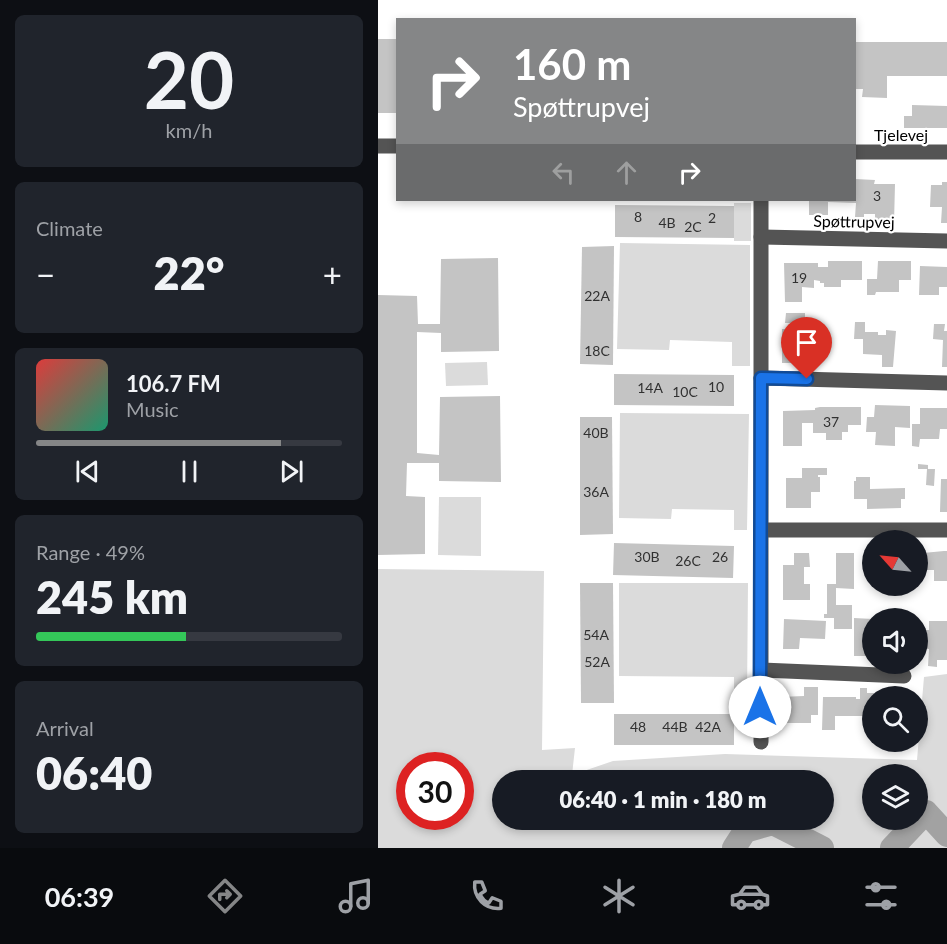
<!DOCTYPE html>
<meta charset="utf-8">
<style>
:root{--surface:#171b24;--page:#20242c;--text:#f1f3f6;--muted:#9ea1a6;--line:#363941;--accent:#858687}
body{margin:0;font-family:Lato,sans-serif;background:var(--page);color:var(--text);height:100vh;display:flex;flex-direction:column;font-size:22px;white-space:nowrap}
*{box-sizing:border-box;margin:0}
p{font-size:20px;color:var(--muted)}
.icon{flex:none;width:33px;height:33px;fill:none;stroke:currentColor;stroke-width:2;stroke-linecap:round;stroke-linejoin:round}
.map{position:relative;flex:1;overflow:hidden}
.drawer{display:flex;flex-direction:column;gap:15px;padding:15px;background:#0d0f14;width:378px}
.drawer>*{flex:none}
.guide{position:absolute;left:18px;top:18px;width:460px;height:183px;border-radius:0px;box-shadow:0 3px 9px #0003;background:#858687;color:#fff;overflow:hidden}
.needle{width:39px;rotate:297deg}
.tools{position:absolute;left:484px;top:530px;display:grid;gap:12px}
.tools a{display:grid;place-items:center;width:66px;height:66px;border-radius:50%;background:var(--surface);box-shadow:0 3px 9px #0003;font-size:30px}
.speed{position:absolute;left:18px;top:752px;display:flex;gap:12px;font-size:30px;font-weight:700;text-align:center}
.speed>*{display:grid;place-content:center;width:78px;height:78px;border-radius:50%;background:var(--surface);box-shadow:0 3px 9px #0003;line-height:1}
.speed .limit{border:9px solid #d22;background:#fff;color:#111}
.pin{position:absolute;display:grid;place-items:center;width:51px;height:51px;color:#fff;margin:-62px -26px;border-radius:50% 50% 50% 0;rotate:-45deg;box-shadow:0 0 6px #0007}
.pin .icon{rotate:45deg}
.me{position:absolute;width:66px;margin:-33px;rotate:0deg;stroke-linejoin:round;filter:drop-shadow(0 0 4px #0008)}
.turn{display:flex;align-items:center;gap:21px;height:126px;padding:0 18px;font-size:27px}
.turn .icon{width:78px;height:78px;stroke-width:2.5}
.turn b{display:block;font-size:42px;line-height:51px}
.lanes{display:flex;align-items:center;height:57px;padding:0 18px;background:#0003;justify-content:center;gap:30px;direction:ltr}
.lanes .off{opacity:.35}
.big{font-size:45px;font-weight:800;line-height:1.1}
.drawer .widget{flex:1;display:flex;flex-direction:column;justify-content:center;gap:9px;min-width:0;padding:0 21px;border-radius:9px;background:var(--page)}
.drawer .dial{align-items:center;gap:0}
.dial b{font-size:78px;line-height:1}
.song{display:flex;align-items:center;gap:18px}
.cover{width:72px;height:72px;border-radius:9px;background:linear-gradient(135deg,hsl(0 70% 55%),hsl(160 70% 35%))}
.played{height:6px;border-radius:3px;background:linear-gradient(90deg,var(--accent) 80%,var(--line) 80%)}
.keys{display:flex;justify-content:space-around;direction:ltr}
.heat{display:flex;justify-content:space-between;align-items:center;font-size:33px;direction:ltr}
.charge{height:9px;border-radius:4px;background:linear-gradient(90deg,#34c759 49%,var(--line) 0)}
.trip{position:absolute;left:114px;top:770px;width:342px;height:60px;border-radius:30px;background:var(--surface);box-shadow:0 3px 9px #0003;font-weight:800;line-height:60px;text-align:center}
.dock{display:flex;height:96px;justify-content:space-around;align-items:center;background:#090b0e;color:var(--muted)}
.dock .icon{width:42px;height:42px}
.dock .active{color:var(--accent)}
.dock b{font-size:27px;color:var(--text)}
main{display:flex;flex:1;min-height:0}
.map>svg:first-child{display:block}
</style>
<main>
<section class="drawer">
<div class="widget dial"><b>20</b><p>km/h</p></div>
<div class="widget"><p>Climate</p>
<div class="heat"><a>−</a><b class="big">22°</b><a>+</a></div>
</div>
<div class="widget">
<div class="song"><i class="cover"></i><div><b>106.7 FM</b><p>Music</p></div></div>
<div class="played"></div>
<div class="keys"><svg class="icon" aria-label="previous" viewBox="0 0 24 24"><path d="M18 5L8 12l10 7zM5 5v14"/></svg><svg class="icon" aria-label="pause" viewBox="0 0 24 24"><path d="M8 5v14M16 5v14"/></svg><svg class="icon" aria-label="next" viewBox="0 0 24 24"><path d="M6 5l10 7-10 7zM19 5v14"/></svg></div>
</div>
<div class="widget"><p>Range · 49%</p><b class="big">245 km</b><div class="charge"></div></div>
<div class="widget"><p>Arrival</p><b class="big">06:40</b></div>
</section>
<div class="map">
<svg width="569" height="848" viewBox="0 0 569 848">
<rect width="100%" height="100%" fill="#fff"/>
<g fill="#dbdbdb" fill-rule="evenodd">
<rect x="356" y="203" width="17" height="38"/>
<polygon points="242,243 372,245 372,366 354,366 354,342 292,340 291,350 239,349"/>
<polygon points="109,362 110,385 68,386 67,363"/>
<polygon points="242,413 371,414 369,530 356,530 356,510 294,509 293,519 241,518"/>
<polygon points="61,497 103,497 103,556 60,555"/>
<path d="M0 569 166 571 164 750 197 748 194 775 235 761 347 754 539 760 546 677 569 674V848H0ZM32 765H82V816H32ZM495 774H540V819H495ZM124 780H446V819H124Z"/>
<polygon points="241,583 370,583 369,696 356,696 356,677 241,676"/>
</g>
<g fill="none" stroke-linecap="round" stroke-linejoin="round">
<g stroke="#a2a2a2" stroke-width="24">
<polyline points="356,848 367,831 395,823 444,848"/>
<polyline points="514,848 548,812 569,835"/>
</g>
</g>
<g fill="#c4c4c4">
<rect x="0" y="39" width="20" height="74"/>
<polygon points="477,42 569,42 569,76 509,76 509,98 484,97 485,89 477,89"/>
<polygon points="534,105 569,106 569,128 526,128 526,116 534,116"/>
<polygon points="477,179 497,180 496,184 517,184 516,223 497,222 497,214 486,214 486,217 477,217 478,203 450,202 450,215 431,215 431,200 477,200"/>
<polygon points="564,182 569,182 569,223 563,223 564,207 552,207 553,185 564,185"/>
<polygon points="237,205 356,206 356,238 237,237"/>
<polygon points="236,246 235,365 202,364 204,247"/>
<polygon points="120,258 121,351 63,352 63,333 39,332 39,453 61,455 62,397 122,396 123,482 61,481 61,463 29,463 28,496 47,497 47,554 0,555 0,295 39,296 40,324 62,324 63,259"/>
<polygon points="450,261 484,261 484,280 463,280 463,287 446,287 446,283 442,283 442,281 436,280 436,288 424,287 424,302 407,302 406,263 440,263 440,267 450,267"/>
<polygon points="500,261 533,261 533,280 521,280 521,292 498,292 497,295 489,295 489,279 499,279"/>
<polygon points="542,266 569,267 569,287 561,287 561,295 541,295"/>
<polygon points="408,313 427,313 427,323 437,323 437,344 424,344 424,363 404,363 404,329 418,329 418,323 407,323"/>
<polygon points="477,322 487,322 487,332 500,332 500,335 508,335 508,330 518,331 515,367 504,367 504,355 485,354 485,339 476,339"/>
<polygon points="556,324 567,324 566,331 569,331 569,367 564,367 565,340 555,339"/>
<polygon points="236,374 356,375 356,406 236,405"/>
<polygon points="497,405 532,406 532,428 517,427 517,446 497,445 498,432 488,432 489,417 496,417"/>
<polygon points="442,407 483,407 483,425 470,425 470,432 464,432 464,440 448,440 448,433 435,433 435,423 424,423 424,446 405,446 405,411 437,410 437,408"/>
<polygon points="542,408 569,408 569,429 562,429 561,439 542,439 541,447 534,446 534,424 542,424"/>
<polygon points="202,417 234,417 235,534 202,535"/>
<polygon points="540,464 550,465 550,469 557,469 556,486 548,485 549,469 540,469"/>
<polygon points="424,468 449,468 449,475 440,475 440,477 442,477 442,492 433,492 433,508 408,508 408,478 424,478"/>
<polygon points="478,477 492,477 492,489 527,488 527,499 523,499 523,508 489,509 489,499 476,499 476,481 478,481"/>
<polygon points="563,479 569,479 569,512 562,512"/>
<polygon points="236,543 356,546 355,578 235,575"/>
<polygon points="566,551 569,551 569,581 556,581 556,570 545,570 545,553"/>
<polygon points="416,553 431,553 432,567 426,567 426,584 432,584 432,600 405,600 405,565 416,565"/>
<polygon points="458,553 476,553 476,589 458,588 458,605 474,605 474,629 456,629 456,618 446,618 446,614 449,614 449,584 458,584"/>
<polygon points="202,583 235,583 236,703 203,703"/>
<polygon points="507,585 526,585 526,591 507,592"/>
<polygon points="476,618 495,619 495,656 476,656"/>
<polygon points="406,619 448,621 447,639 422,638 421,649 405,649"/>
<polygon points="551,621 569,621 569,660 559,660 559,667 550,666 551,649 540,649 540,630 551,630"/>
<polygon points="426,687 440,687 440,715 433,715 433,723 403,723 402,697 426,696"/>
<polygon points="482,688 489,688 489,693 496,693 495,720 490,720 490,716 457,716 457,730 444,730 445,697 478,697 478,699 482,699"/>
<rect x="236" y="714" width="120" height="31"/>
</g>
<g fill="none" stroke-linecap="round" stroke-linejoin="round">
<g stroke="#545454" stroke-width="15">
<polyline points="0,146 20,146"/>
<polyline points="477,152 569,152"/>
<polyline points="383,200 383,742"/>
<polyline points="383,237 569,241"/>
<polyline points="383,378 569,383"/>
<polyline points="383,530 569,530"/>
<polyline points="383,670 526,676"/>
</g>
</g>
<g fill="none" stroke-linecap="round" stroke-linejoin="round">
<g stroke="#114b97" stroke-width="15">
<polyline id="route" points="382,707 383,378 429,379"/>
</g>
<use href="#route" stroke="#1a73e8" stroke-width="10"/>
</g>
<g text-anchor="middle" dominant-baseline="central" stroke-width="4.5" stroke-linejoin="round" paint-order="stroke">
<g font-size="14" fill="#313131">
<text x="499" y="195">3</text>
<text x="260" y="216">8</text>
<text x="334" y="217">2</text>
<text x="289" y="222">4B</text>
<text x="315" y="226">2C</text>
<text x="421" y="277">19</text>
<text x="219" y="295">22A</text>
<text x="219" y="350">18C</text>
<text x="338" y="386">10</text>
<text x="272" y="387">14A</text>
<text x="307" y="391">10C</text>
<text x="453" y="421">37</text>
<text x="218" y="432">40B</text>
<text x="218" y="491">36A</text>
<text x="269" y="556">30B</text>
<text x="342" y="556">26</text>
<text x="310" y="560">26C</text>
<text x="218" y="634">54A</text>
<text x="219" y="661">52A</text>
<text x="260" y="726">48</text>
<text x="297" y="726">44B</text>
<text x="330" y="726">42A</text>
</g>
<g font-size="16" fill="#000" stroke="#fff">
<text x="523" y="134">Tjelevej</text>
<text transform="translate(476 221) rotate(1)">Spøttrupvej</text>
</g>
</g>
</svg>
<div class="tools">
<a><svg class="needle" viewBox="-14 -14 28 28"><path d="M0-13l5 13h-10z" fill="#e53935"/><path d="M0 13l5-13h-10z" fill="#9ea1a6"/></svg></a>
<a><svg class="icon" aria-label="sound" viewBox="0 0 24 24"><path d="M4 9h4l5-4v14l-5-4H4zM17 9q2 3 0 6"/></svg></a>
<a><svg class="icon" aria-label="search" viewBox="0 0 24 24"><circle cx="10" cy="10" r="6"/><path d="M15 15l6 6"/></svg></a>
<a><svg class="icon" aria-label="layers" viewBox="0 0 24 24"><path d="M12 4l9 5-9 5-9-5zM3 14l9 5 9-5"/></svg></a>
</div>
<div class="speed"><div class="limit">30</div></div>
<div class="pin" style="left:429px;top:379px;background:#d93025"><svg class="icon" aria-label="arrive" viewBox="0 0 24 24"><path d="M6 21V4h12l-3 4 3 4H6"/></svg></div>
<svg class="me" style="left:382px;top:707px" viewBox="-20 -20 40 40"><circle r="19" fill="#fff"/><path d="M0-13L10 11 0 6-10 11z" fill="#1a73e8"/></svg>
<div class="trip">06:40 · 1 min · 180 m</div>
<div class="guide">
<div class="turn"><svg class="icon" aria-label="right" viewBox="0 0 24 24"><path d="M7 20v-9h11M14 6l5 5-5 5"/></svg><div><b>160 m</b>Spøttrupvej</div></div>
<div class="lanes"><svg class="icon off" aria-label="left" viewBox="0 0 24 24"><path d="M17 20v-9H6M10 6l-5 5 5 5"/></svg><svg class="icon off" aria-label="ahead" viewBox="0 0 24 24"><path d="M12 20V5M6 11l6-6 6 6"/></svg><svg class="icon" aria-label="right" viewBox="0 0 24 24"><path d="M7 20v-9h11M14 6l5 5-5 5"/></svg></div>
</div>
</div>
</main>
<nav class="dock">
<b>06:39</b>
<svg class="icon active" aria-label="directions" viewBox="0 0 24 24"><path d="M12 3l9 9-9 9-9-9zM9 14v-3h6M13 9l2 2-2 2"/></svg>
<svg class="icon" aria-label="music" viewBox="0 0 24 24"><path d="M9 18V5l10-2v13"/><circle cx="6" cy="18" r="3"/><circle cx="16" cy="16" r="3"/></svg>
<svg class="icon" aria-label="phone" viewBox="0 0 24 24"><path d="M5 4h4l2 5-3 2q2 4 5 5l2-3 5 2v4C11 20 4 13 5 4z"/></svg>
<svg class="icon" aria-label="climate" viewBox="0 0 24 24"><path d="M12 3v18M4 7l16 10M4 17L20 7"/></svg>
<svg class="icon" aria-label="car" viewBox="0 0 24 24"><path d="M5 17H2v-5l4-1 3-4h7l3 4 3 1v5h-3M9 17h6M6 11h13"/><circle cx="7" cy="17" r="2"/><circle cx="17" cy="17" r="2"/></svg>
<svg class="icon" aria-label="filters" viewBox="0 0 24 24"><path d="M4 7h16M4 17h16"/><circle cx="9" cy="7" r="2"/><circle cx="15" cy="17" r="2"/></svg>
</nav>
